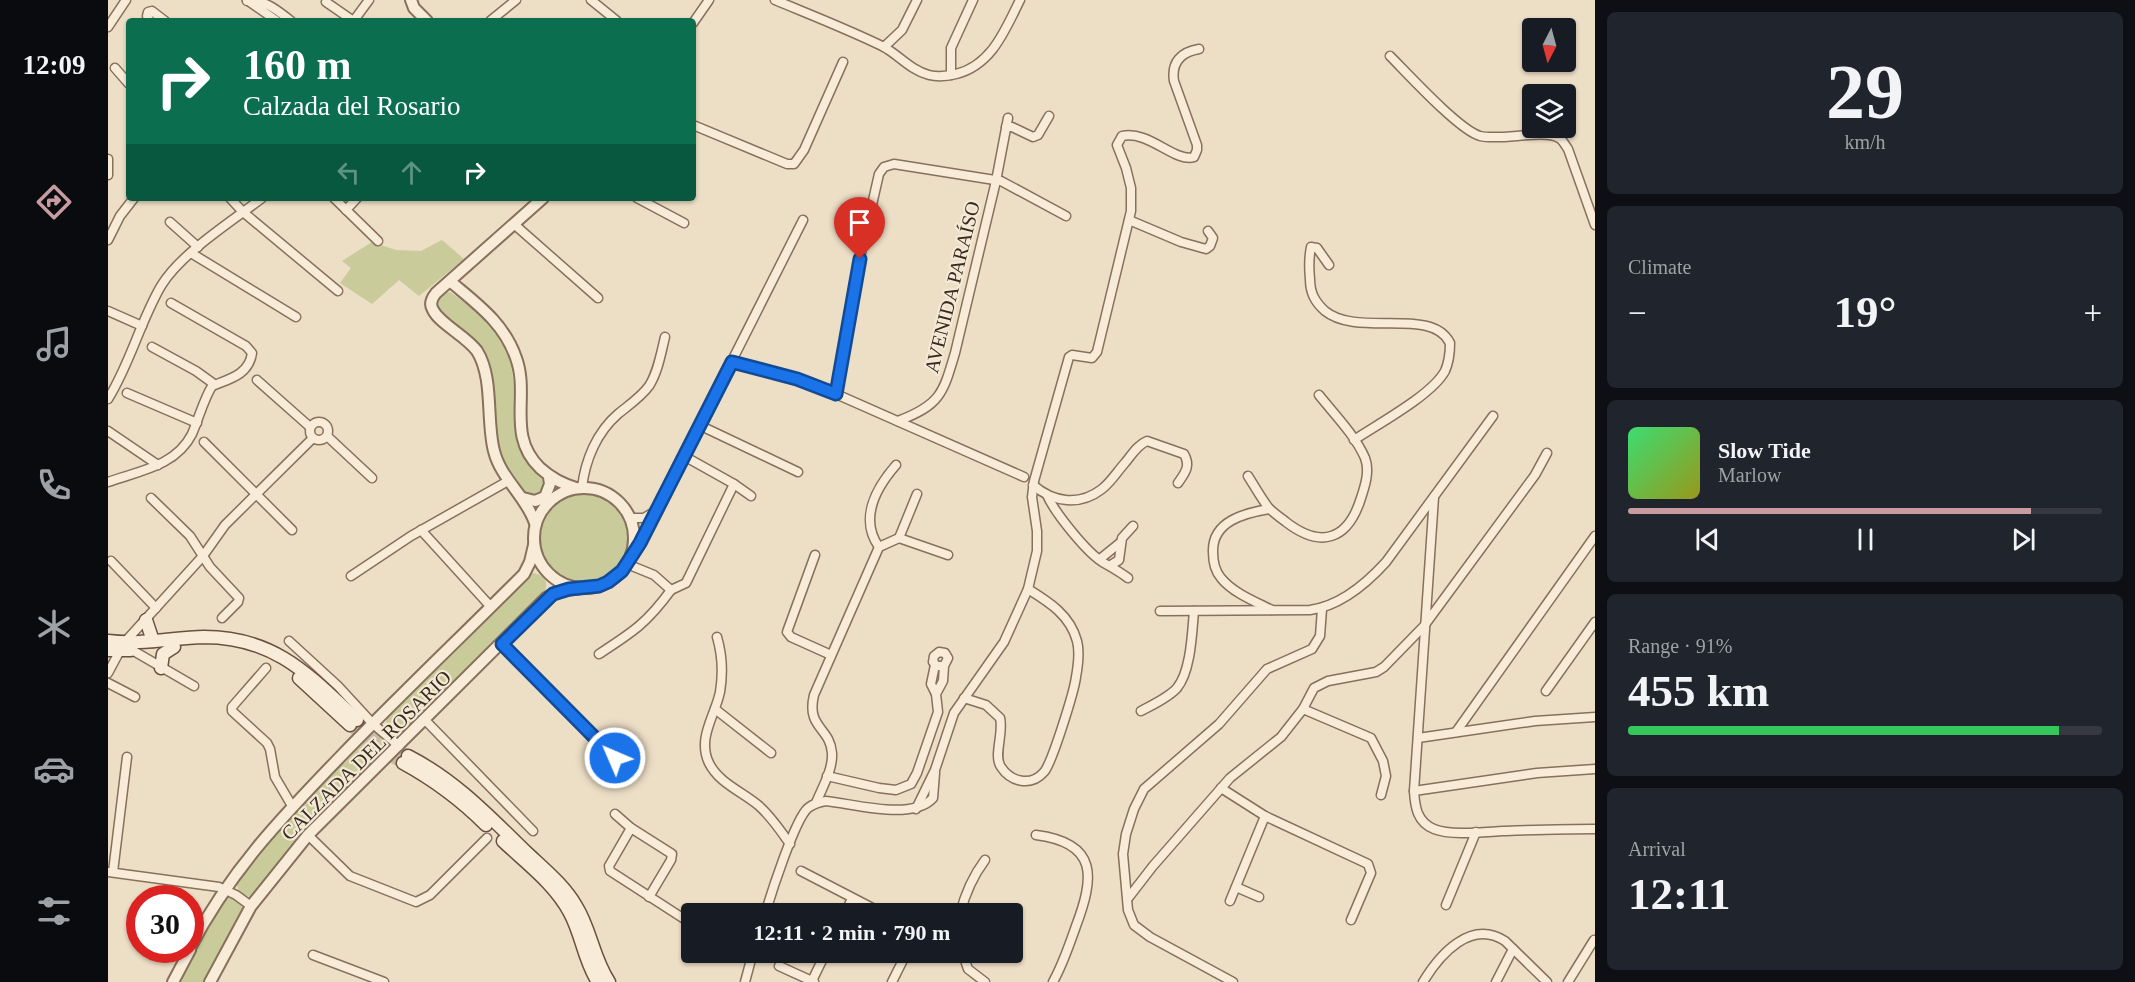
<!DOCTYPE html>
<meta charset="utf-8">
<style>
:root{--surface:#171b24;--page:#20242c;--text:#f1f3f6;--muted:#9ea1a6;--line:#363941;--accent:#c79ba0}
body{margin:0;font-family:Georgia,serif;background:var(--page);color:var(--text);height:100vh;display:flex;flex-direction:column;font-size:22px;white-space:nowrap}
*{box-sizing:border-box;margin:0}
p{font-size:20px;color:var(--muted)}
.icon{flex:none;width:33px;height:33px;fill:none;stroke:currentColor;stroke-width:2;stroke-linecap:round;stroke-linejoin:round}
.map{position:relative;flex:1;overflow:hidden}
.side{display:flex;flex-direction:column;gap:12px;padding:12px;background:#0d0f14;width:540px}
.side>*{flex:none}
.banner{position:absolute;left:18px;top:18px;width:570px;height:183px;border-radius:6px;box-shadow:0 2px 4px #0004;background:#0b6e4f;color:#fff;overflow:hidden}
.needle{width:39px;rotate:186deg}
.tools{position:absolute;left:1414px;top:18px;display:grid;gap:12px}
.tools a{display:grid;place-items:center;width:54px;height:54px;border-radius:6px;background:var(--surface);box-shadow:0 2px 4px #0004;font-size:30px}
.speed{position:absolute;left:18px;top:885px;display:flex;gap:12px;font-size:30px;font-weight:700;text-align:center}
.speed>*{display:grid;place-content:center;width:78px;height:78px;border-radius:50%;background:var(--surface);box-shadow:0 2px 4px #0004;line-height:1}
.speed .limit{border:9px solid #d22;background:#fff;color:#111}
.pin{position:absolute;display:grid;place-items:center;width:51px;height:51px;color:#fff;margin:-62px -26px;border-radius:50% 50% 50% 0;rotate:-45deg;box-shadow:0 0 6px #0007}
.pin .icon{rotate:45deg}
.me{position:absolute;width:66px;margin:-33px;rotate:315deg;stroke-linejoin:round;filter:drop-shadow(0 0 4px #0008)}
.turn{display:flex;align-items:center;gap:21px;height:126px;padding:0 18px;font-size:27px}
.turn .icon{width:78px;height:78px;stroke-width:2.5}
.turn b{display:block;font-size:42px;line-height:51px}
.lanes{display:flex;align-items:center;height:57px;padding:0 18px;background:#0003;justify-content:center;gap:30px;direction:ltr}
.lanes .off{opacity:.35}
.big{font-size:45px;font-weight:700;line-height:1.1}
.side .widget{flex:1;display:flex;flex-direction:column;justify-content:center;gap:9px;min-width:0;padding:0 21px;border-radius:9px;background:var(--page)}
.side .dial{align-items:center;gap:0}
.dial b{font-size:78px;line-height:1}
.song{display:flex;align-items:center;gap:18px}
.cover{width:72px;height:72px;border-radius:9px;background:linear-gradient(135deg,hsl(140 70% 55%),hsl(60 70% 35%))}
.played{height:6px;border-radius:3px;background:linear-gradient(90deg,var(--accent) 85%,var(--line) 85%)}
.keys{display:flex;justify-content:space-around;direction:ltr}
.heat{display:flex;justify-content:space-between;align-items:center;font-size:33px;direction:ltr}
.charge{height:9px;border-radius:4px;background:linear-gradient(90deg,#34c759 91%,var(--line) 0)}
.trip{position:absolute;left:573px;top:903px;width:342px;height:60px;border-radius:6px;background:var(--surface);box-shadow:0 2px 4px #0004;font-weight:700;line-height:60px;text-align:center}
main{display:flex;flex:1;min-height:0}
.tab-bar{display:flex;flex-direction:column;width:108px;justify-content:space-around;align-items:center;background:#090b0e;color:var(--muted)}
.tab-bar .icon{width:42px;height:42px}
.tab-bar .current{color:var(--accent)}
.tab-bar b{font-size:27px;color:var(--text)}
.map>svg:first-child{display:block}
</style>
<main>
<nav class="tab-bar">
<b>12:09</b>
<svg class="icon current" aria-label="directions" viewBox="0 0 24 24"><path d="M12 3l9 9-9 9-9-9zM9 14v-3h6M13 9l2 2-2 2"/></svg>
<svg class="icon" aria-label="music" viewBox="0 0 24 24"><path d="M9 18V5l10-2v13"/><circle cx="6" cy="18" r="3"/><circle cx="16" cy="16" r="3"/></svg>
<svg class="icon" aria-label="phone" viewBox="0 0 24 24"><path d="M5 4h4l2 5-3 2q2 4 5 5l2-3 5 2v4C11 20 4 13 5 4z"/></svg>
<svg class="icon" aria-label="climate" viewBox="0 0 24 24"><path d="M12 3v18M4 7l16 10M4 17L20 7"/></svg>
<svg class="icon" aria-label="car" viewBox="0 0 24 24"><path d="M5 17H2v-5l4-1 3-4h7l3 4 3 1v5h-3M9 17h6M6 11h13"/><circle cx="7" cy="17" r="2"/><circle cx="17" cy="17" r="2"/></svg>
<svg class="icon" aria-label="filters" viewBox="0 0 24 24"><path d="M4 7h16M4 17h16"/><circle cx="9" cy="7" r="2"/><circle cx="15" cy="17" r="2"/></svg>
</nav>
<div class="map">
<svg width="1487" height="982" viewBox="0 0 1487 982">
<rect width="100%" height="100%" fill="#eddec6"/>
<g fill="#c9cb9a">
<polygon points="334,240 356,259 311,296 291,280 264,304 232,283 243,268 234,261 264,242 288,250 313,251"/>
<path d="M342 292 384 323 392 334 403 365 408 399 409 444 418 461 438 484 436 495 420 498 399 474 385 432 386 392 383 370 377 352 328 306C329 297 332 294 342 292Z"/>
<circle cx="476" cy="537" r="46"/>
<path d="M425 573C439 575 441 584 435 596L294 734 288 735 278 723 279 717 420 575Z"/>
<path d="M265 734C277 739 281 746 274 756L144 897C134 896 128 891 129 880L166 830 260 735Z"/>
<polygon points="121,898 132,902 135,910 99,982 71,982 113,902 116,899"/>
</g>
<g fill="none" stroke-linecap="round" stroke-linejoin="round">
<g stroke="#c9baa5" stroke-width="12" stroke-dasharray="12 6" stroke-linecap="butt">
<polyline points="249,720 261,731 300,756"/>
<polyline points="242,725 267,746 295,763"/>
</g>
<g stroke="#87705c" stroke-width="11">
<g id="minor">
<polyline points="139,0 169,21"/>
<polyline points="483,0 509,21"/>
<path d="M667 0C703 15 739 29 774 46 790 54 802 70 821 75 829 77 840 76 848 74 884 65 897 30 912 0"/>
<path d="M139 1C158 0 169 10 183 21"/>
<polyline points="218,2 244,20 247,19 261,0"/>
<polyline points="42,21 39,16 40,12 44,11 57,21"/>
<polyline points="382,21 408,0"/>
<polyline points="585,23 601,0"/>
<polyline points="0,27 18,0"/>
<polyline points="776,47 794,30 809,0"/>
<path d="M1282 56C1300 74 1351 130 1372 136 1393 141 1436 129 1451 138 1455 140 1457 145 1460 149L1487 225"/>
<polyline points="7,68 21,84"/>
<polyline points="843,75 843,48 865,0"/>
<polyline points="585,125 679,164 686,164 696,150 735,62"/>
<polyline points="898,127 904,127 925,137 930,135 941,116"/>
<polyline points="0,159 0,175"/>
<polyline points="122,198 135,212 230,291"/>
<polyline points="226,198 270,241"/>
<polyline points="529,198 576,223"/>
<polyline points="238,210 249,198"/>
<polyline points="1021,220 1073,242 1098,249 1102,246 1105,238 1100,231"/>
<polyline points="62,222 90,247"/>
<polyline points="407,225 490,298"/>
<polyline points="0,240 12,216 26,198"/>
<polyline points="83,253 188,317"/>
<path d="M1221 265 1209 248 1203 247C1201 257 1201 269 1202 279 1202 293 1207 302 1217 311 1250 338 1324 306 1342 343 1342 353 1341 362 1337 371 1324 395 1270 424 1246 440"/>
<polyline points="0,311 34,326"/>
<polyline points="44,347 88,371 106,384"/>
<polyline points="624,362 689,379 728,394 916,477"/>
<polyline points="149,380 202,427"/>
<polyline points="19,393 89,423"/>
<polyline points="728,394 748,275 771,174 776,167 786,164 893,181 958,216"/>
<path d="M0 399C22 364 32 322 53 286 73 253 123 222 154 198"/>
<path d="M790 421C832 405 835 394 847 353L888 181 900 118"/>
<circle cx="211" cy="431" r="9"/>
<polyline points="591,425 690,472"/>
<polyline points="0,431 50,465"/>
<polyline points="219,436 264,478"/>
<polyline points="96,442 184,530"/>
<polyline points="576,456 626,484 643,496"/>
<path d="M1140 476C1147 487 1153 498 1160 507 1165 513 1172 517 1178 522 1213 549 1240 540 1253 498 1257 486 1262 471 1257 458 1247 435 1226 414 1211 395"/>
<path d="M0 482C31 471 68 466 84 434 91 418 95 401 104 386 121 379 141 375 144 353L138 346 63 303"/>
<path d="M925 485C946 503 972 506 994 489 1003 482 1009 472 1016 464 1023 456 1029 445 1039 441L1076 454C1083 466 1077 473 1070 483"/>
<path d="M474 488C477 460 489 432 510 414 521 405 533 397 541 386 550 372 553 353 557 337"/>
<path d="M939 495C947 513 979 553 996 563 1005 568 1012 572 1020 578"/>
<path d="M1326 497 1306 791C1307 807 1309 822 1326 829 1343 836 1376 832 1395 831 1426 830 1456 829 1487 829"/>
<polyline points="43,498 82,536 102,567 131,598 130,602 114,618"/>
<path d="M1161 509C1137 513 1104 521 1105 552 1105 562 1107 571 1113 578 1125 593 1148 602 1164 610"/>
<polyline points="521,518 536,518 546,512"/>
<polyline points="313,530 383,607"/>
<polyline points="791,538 809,494"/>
<path d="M771 547C751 519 768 488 788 465"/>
<polyline points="771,547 791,538 840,555"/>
<polyline points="707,555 679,632 683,637 723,655"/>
<polyline points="992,559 1013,542"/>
<polyline points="3,561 48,608"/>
<polyline points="520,561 532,543 695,220"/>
<polyline points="519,564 546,575 563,590"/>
<polyline points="1003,565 1011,560 1014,538 1025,526"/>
<polyline points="243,576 303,536 400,481"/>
<polyline points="563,590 578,583 626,484"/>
<path d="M1052 611 1202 610C1232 606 1258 584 1278 562L1385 416"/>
<path d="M609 637C614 654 615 674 612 692 607 716 589 738 601 763 611 783 633 791 650 805 663 816 672 830 682 844"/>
<polyline points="181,641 230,686 265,724 291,746"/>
<polyline points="394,644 507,758"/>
<polyline points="24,650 86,686"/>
<path d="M491 654C525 632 539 623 563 590"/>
<polyline points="827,665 823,684 828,694"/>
<polyline points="158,668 124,707 124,711 159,743 162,749 167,777 184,806"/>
<polyline points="0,673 16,643 95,556 117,525 205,438"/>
<polyline points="0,683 27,697"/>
<polyline points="1438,691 1487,622"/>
<path d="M856 698 878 705 892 718C896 733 885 756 893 767 903 782 923 787 936 772 944 763 966 692 968 677 970 666 972 652 969 641 962 615 941 602 920 589"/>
<polyline points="607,709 663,753"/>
<polyline points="1195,709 1263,738 1275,761 1278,776 1273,795"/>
<path d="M1033 711C1044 705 1060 698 1069 688 1083 671 1084 633 1086 611"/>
<polyline points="317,720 425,831"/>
<polyline points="1348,732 1487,536"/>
<polyline points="1310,738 1427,721 1487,717"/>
<polyline points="719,776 771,788 788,790 803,784 809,773 830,712 828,694 835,681 836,666 840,658 837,653 831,652 826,656 825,662 829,666 836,666"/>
<polyline points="1113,788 1157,816 1260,864 1263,873 1243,920"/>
<polyline points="1306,791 1429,773 1487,769"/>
<path d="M708 803C714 788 725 770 724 753 722 727 698 728 706 695L771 547"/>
<path d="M808 809 827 770 846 713 896 642 920 589 929 551V531L924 497 926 481 961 357 964 355 984 358 989 352 1023 211V188L1018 168 1009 145 1014 136C1041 130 1067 163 1086 157L1089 150V145L1066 81C1063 62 1073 52 1091 49"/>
<polyline points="507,814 523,828 564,854 563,860 541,897"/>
<polyline points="523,828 501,866 502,871 584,924"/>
<polyline points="200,835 242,876 308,902 322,895 379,838"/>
<path d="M928 835C991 843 986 878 968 926 961 946 955 964 945 982"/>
<polyline points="693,871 776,914"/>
<polyline points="0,872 111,887 128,895 143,906"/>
<polyline points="5,872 19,757"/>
<polyline points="1128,887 1151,897"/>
<polyline points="1021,897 1045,866 1122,778 1173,737 1195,709 1206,688 1220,681 1268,672 1276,667 1316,626 1427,475 1439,453"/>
<polyline points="1122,901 1157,816"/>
<polyline points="1338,905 1368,832"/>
<path d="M657 914C663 894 687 819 700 808 705 804 712 802 718 801 747 804 804 821 825 798L827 773"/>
<polyline points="737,914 744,898"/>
<path d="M852 914C857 894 865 876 877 860"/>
<polyline points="632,952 643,959"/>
<polyline points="854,952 860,969 877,982"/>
<polyline points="205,955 276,982"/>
<polyline points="671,966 706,982"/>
<polyline points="704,981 718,952"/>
<polyline points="637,982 645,952"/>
<polyline points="784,982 799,952"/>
<polyline points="1125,982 1042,937 1026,925 1020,910 1015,854 1018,834 1026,809 1036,789 1111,724 1159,669 1204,649 1212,636 1214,609"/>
<path d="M1315 982C1332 954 1363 919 1397 941L1439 982"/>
<polyline points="1388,982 1405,949"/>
<polyline points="1460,982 1486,940"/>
</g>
</g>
<g stroke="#87705c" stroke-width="14">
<g id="tertiary">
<polyline points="303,0 306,8 319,21"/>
<path d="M343 282C369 304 396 323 408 358 422 396 398 435 432 468 443 478 454 484 468 488"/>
<circle cx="476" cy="538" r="50"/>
<polyline points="415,498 427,501 437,497 442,484 441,477"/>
<path d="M427 523C418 496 393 479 386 451 378 421 386 378 369 351 358 336 332 324 325 310 321 304 324 298 328 293L435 198"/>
<path d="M82 948C122 871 173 818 233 756 293 694 355 635 416 574L422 562 426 545"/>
<polyline points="65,982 82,950"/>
<polyline points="102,982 143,906 200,835 438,598 451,591 473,588"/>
</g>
</g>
<g stroke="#69513f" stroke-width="15">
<g id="secondary">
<polyline points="38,620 45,641"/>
<path d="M0 641C32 645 64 638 96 637 167 637 201 675 249 720"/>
<polyline points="0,650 23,650"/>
<polyline points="53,668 55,654 66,647"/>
<polyline points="191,678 242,725"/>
<path d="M300 756C347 780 381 816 418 852 436 869 456 885 468 906 483 930 485 958 501 982"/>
<path d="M295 763C328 781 352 799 378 825"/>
<path d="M395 841C418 863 447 884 462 913 474 935 476 961 490 982"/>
</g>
</g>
<use href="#minor" stroke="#f8ecd9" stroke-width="8"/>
<use href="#tertiary" stroke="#f8ecd9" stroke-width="10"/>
<use href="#secondary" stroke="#f8ecd9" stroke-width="12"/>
</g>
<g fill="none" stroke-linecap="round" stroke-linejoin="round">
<g stroke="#114b97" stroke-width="15">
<polyline id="route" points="507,758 394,644 445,594 461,589 491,586 500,582 514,571 532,543 624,362 689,379 728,394 752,259"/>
</g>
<use href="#route" stroke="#1a73e8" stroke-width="10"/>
</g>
<g text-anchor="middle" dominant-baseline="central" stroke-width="4.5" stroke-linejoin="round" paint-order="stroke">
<g font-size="20" fill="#382a20" stroke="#f4e9d5">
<text transform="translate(844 287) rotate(-76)">AVENIDA PARAÍSO</text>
<text transform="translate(258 755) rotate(-45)">CALZADA DEL ROSARIO</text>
</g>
</g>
</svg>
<div class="tools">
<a><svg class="needle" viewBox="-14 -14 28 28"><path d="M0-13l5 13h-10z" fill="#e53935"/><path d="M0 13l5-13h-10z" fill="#9ea1a6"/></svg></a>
<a><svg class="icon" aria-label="layers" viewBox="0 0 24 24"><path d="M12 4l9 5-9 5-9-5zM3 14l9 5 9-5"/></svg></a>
</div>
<div class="speed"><div class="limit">30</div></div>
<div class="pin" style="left:752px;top:259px;background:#d93025"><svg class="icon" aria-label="arrive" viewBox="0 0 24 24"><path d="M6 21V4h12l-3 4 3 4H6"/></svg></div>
<svg class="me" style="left:507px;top:758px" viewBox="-20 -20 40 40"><circle r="17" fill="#1a73e8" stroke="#fff" stroke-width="3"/><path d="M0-11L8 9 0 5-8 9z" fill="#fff"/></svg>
<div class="trip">12:11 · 2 min · 790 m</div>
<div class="banner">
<div class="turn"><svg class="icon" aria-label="right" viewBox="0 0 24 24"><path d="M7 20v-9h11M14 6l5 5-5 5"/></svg><div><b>160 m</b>Calzada del Rosario</div></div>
<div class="lanes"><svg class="icon off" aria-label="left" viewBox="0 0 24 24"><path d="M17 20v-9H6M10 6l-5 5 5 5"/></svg><svg class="icon off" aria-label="ahead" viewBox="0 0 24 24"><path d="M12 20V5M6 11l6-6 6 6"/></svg><svg class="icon" aria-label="right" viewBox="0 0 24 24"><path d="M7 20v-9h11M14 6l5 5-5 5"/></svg></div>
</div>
</div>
<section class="side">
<div class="widget dial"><b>29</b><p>km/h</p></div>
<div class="widget"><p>Climate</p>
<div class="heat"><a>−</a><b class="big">19°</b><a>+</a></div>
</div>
<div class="widget">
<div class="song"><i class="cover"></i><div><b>Slow Tide</b><p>Marlow</p></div></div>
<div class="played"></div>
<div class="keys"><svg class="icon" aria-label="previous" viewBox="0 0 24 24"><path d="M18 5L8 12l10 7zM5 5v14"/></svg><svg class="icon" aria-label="pause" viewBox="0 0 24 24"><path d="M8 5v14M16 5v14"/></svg><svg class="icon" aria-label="next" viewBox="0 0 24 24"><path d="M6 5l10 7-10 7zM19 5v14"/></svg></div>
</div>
<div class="widget"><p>Range · 91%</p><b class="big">455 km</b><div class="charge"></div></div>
<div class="widget"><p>Arrival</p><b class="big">12:11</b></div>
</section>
</main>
